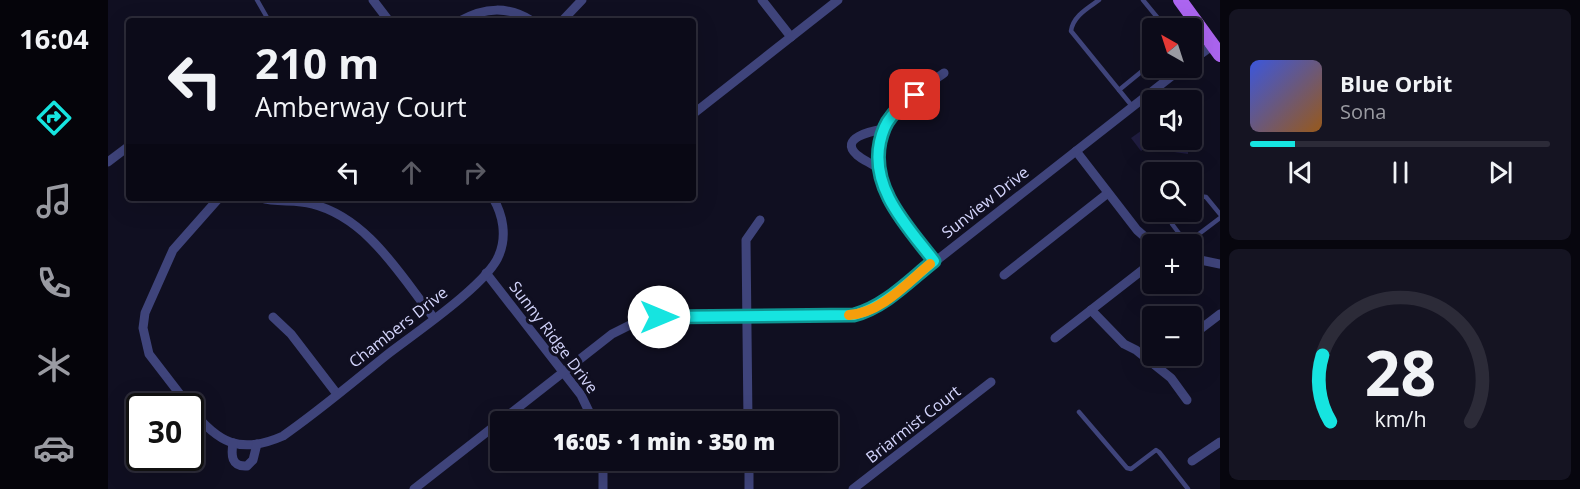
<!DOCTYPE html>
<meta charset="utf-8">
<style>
:root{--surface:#0c0b19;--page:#151422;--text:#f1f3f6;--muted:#9a9ba2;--line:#2c2b38;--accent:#16e4e0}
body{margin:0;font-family:"Open Sans",sans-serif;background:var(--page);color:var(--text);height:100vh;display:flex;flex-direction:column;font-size:22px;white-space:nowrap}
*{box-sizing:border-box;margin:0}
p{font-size:20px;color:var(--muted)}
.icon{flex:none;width:33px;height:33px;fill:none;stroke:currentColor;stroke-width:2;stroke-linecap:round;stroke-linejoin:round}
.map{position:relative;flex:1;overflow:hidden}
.side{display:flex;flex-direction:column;gap:9px;padding:9px;background:#07060e;width:360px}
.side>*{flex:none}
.hud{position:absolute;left:18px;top:18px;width:570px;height:183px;border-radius:6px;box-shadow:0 6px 24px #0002,0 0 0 2px var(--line);background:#0c0b19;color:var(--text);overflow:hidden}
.needle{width:39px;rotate:321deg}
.buttons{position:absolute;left:1034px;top:18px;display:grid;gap:12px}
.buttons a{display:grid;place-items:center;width:60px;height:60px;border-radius:6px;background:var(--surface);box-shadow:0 6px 24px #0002,0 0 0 2px var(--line);font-size:30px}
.speed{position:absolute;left:18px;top:393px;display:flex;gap:12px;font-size:30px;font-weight:700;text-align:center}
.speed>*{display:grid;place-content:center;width:78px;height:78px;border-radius:50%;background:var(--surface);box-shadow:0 6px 24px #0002,0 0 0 2px var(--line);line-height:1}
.speed .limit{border:3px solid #111;border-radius:9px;background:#fff;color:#111}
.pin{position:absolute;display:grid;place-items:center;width:51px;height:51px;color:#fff;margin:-26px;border-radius:12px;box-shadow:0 3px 9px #0006}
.me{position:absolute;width:66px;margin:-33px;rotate:90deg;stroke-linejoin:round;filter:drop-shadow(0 0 4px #0008)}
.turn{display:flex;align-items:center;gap:21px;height:126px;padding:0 30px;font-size:27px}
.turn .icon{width:78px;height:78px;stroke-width:2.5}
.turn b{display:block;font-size:42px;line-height:51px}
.lanes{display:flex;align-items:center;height:57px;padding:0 30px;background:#0003;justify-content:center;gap:30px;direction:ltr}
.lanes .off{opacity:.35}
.side .card{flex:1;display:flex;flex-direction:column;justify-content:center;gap:9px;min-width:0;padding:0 21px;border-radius:9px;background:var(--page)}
.side .dial{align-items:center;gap:0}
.dial svg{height:156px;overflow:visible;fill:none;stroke:var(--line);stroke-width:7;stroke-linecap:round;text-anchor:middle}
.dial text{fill:var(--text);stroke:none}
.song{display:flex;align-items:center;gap:18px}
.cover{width:72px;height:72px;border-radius:9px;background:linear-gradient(135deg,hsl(230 70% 55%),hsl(30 70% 35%))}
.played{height:6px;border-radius:3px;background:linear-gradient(90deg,var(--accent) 15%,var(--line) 15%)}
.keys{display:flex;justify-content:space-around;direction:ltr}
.trip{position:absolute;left:382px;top:411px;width:348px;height:60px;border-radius:6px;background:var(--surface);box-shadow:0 6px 24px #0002,0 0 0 2px var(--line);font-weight:800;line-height:60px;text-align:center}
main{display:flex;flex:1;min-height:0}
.tab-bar{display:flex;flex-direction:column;width:108px;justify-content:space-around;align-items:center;background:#05040a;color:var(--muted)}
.tab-bar .icon{width:42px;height:42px}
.tab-bar .selected{color:var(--accent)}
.tab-bar b{font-size:27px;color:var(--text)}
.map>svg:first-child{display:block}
</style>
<main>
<nav class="tab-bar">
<b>16:04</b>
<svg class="icon selected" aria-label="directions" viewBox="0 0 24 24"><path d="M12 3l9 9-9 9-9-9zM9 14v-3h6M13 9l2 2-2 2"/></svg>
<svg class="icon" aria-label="music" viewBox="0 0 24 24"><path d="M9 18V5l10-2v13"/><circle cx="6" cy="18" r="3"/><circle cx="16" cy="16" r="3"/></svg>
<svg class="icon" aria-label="phone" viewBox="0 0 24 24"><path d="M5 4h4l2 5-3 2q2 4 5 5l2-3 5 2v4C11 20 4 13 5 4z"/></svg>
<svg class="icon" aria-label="climate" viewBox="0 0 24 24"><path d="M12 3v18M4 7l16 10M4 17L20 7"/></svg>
<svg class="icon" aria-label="car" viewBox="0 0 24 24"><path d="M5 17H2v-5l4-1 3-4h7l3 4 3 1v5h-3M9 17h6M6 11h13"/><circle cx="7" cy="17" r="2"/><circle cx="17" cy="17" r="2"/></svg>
</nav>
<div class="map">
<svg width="1112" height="489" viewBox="0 0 1112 489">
<rect width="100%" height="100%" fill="#100f21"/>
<g fill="#201d40">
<polygon points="1044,123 1044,143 1033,151 1023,138"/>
<polygon points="1053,140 1082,140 1088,142 1086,151 1080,151 1080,154 1052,150"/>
</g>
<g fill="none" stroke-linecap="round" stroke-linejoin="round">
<g stroke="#3f447b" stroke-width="4.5">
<polyline points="149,0 161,21"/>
<path d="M991 0C980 8 965 16 963 31L1024 106"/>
<polyline points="1035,0 1058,28"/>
<polyline points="1011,90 1044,63"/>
<polyline points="1083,202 1091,196 1098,197 1112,214"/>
<polyline points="1071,212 1063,217 1064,224 1079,244"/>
<polyline points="1079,243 1112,218"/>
<polyline points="971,412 1019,468 1023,469 1048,450 1051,452 1080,489"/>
</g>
<g stroke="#3f447b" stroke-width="9">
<polyline points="265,0 281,21"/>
<polyline points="654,0 683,37"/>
<path d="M352 21C376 7 401 6 424 21"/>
<polyline points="454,21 474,0"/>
<polyline points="1083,61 1105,45"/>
<polyline points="585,114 730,0"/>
<polyline points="968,151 1029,230 1045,244"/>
<polyline points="0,162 21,146"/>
<path d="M770 168C763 163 755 160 749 155 730 138 764 131 775 129"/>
<path d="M153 198C169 203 187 199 204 204 260 218 292 275 326 318"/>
<polyline points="1083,258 1112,264"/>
<path d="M826 261C800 227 762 189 772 143 774 134 776 125 782 117 795 100 818 86 836 73"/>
<polyline points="378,273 473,395 486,422"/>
<polyline points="896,275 1000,193"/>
<polyline points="983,310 1016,344 1028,350 1063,378 1079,400"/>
<polyline points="165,317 183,334 229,394"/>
<polyline points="1086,334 1112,314"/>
<polyline points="947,338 1037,268 1044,257"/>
<polyline points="81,406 41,354 35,328 37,313 65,250 111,198"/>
<path d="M82 408C110 443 132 455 175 436 211 411 245 382 280 354 306 334 381 283 391 255 399 236 395 215 385 198"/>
<polyline points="640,422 638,240 652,220"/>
<path d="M125 443C123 455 123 467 139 466L145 460 149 444"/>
<polyline points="495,460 495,489"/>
<polyline points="641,460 641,489"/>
<polyline points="1084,461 1112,442"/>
<polyline points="306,489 504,334 530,321 551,317 732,316 760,312 773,304 1074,68"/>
<polyline points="745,489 883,382"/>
</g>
<polyline stroke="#ac65f0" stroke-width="14" points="1072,0 1112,55"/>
</g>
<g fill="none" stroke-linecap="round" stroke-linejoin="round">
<g stroke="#0e9492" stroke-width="15">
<path id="route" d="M551 317 746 315C777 307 802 280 826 261 800 227 762 189 772 142 774 133 777 124 783 117 789 108 799 102 807 95"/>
</g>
<use href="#route" stroke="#16e4e0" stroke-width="10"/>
<path stroke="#f59e0b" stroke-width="10" d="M741 315C773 313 799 283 822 264"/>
</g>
<g text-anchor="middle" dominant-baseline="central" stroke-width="6" stroke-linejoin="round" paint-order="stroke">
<g font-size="16" fill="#d3d4fb" stroke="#100f21">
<text transform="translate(877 202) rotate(-38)">Sunview Drive</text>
<text transform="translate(290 327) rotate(-38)">Chambers Drive</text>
<text transform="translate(446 337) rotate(53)">Sunny Ridge Drive</text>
<text transform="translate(805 424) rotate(-38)">Briarmist Court</text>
</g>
</g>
</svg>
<div class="buttons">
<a><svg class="needle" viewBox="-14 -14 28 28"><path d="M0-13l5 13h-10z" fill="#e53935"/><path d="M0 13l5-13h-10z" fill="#9a9ba2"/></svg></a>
<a><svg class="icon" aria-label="sound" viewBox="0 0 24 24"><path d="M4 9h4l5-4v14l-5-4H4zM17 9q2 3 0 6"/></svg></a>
<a><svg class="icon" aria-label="search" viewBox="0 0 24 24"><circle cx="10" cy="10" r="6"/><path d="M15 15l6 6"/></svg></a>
<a>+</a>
<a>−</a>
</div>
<div class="speed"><div class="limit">30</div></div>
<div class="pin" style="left:807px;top:95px;background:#d93025"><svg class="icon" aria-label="arrive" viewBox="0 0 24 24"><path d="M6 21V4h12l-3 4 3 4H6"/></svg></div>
<svg class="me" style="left:551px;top:317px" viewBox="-20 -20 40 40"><circle r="19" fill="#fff"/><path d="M0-13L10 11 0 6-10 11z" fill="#16e4e0"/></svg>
<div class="trip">16:05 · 1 min · 350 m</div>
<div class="hud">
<div class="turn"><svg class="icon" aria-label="left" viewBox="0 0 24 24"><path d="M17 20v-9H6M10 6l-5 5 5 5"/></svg><div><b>210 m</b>Amberway Court</div></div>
<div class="lanes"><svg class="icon" aria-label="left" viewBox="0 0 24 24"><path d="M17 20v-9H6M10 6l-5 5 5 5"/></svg><svg class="icon off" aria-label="ahead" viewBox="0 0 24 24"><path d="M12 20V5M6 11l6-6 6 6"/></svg><svg class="icon off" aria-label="right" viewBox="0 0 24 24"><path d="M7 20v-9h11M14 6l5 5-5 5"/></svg></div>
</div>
</div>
<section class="side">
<div class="card">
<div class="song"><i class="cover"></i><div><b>Blue Orbit</b><p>Sona</p></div></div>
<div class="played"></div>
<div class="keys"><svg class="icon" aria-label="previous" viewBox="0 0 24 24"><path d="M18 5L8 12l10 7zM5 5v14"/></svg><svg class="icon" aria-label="pause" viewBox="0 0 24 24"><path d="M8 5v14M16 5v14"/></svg><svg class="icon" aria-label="next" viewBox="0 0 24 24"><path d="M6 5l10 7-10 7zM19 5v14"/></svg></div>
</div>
<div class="card dial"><svg viewBox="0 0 100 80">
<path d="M14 69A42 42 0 1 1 86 69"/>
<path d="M14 69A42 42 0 0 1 10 35" stroke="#16e4e0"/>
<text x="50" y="56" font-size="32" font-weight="700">28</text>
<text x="50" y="72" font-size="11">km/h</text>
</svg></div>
</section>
</main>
